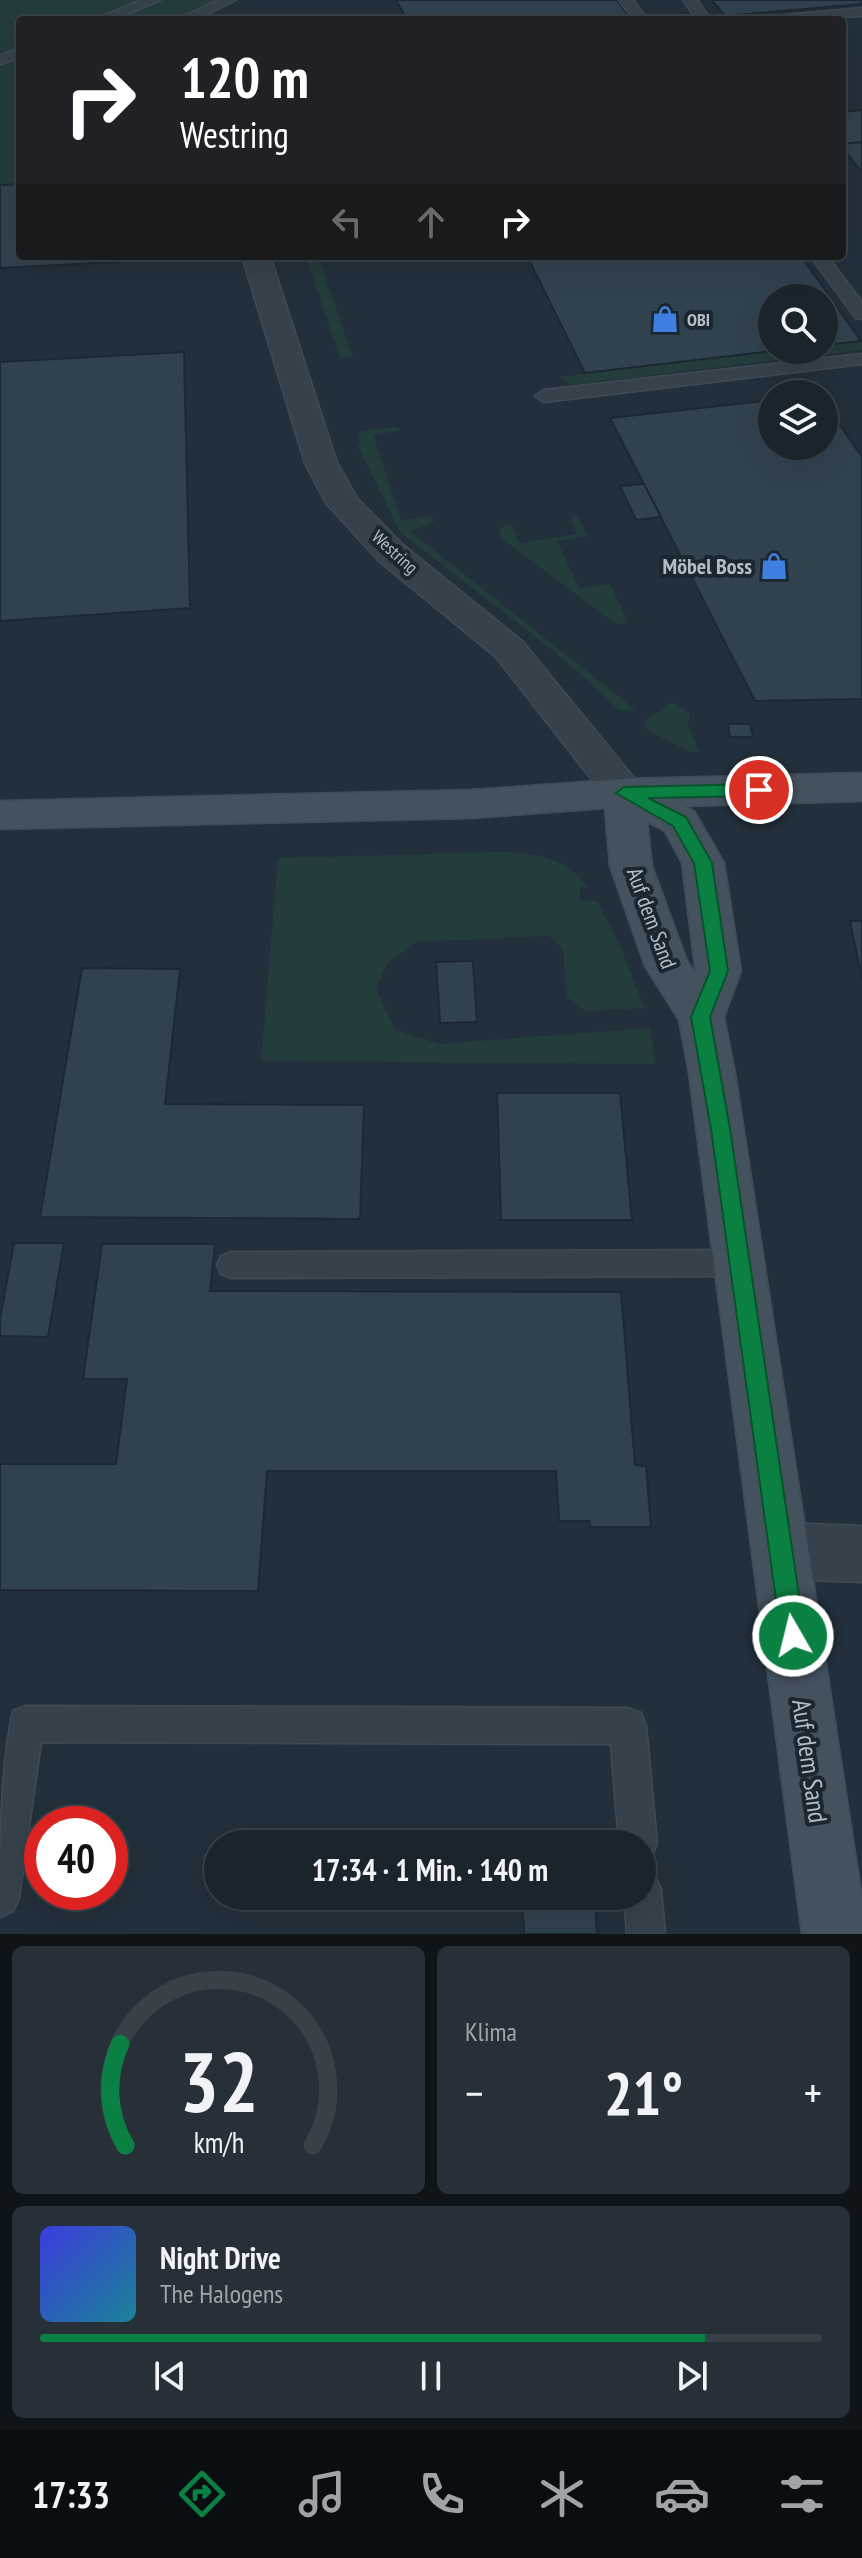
<!DOCTYPE html>
<html lang="de">
<meta charset="utf-8">
<style>
:root{--surface:#1a242c;--page:#273038;--text:#f1f3f6;--muted:#9fa4a9;--line:#384148;--accent:#0b8043}
body{margin:0;font-family:"PT Sans Narrow",sans-serif;background:var(--page);color:var(--text);height:100vh;display:flex;flex-direction:column;font-size:30px;white-space:nowrap}
*{box-sizing:border-box;margin:0}
p{font-size:26px;color:var(--muted)}
.icon{flex:none;width:44px;height:44px;fill:none;stroke:currentColor;stroke-width:2;stroke-linecap:round;stroke-linejoin:round}
.map{position:relative;height:1934px;overflow:hidden}
.panel{display:flex;flex-direction:column;gap:12px;padding:12px;background:#0e1418;flex:1}
.panel>*{flex:none}
.top-card{position:absolute;left:16px;top:16px;width:830px;height:244px;border-radius:8px;box-shadow:0 8px 32px #0002,0 0 0 2px var(--line);background:#202124;color:#fff;overflow:hidden}
.tools{position:absolute;left:758px;top:284px;display:grid;gap:16px}
.tools a{display:grid;place-items:center;width:80px;height:80px;border-radius:50%;background:var(--surface);box-shadow:0 8px 32px #0002,0 0 0 2px var(--line);font-size:40px}
.speed{position:absolute;left:24px;top:1806px;display:flex;gap:16px;font-size:40px;font-weight:700;text-align:center}
.speed>*{display:grid;place-content:center;width:104px;height:104px;border-radius:50%;background:var(--surface);box-shadow:0 8px 32px #0002,0 0 0 2px var(--line);line-height:1}
.speed .limit{border:12px solid #d22;background:#fff;color:#111}
.pin{position:absolute;display:grid;place-items:center;width:68px;height:68px;color:#fff;margin:-34px;border:4px solid #fff;border-radius:50%;box-shadow:0 2px 8px #0007}
.me{position:absolute;width:88px;margin:-44px;rotate:352deg;stroke-linejoin:round;filter:drop-shadow(0 0 6px #0008)}
.turn{display:flex;align-items:center;gap:28px;height:168px;padding:0 32px;font-size:36px}
.turn .icon{width:104px;height:104px;stroke-width:2.5}
.turn b{display:block;font-size:56px;line-height:68px}
.lanes{display:flex;align-items:center;height:76px;padding:0 32px;background:#0003;justify-content:center;gap:40px;direction:ltr}
.lanes .off{opacity:.35}
.big{font-size:60px;font-weight:600;line-height:1.1}
.panel .widget{flex:1;display:flex;flex-direction:column;justify-content:center;gap:12px;min-width:0;padding:0 28px;border-radius:12px;background:var(--page)}
.panel .dial{align-items:center;gap:0}
.dial svg{height:208px;overflow:visible;fill:none;stroke:var(--line);stroke-width:7;stroke-linecap:round;text-anchor:middle}
.dial text{fill:var(--text);stroke:none}
.song{display:flex;align-items:center;gap:24px}
.cover{width:96px;height:96px;border-radius:12px;background:linear-gradient(135deg,hsl(240 70% 55%),hsl(190 70% 35%))}
.played{height:8px;border-radius:4px;background:linear-gradient(90deg,var(--accent) 85%,var(--line) 85%)}
.keys{display:flex;justify-content:space-around;direction:ltr}
.heat{display:flex;justify-content:space-between;align-items:center;font-size:44px;direction:ltr}
.panel .tiles{flex:1;display:grid;gap:12px;grid-template-columns:1fr 1fr}
.widget:last-child{grid-column:span 2}
.trip{position:absolute;left:204px;top:1830px;width:452px;height:80px;border-radius:40px;background:var(--surface);box-shadow:0 8px 32px #0002,0 0 0 2px var(--line);font-weight:600;line-height:80px;text-align:center}
.tabs{display:flex;height:128px;justify-content:space-around;align-items:center;background:#0a0e12;color:var(--muted)}
.tabs .icon{width:56px;height:56px}
.tabs .active{color:var(--accent)}
.tabs b{font-size:36px;color:var(--text)}
.map>svg:first-child{display:block}
</style>
<div class="map">
<svg width="862" height="1934" viewBox="0 0 862 1934">
<rect width="100%" height="100%" fill="#22303b"/>
<g fill="#243c3b">
<polygon points="0,0 144,0 92,20 20,20 20,48 11,52 0,51"/>
<polygon points="162,0 218,0 171,20 111,20"/>
<polygon points="20,56 20,184 0,185 0,64"/>
<polygon points="306,256 318,256 353,357 340,358"/>
<polygon points="862,340 862,350 571,385 559,377 781,350 824,350 824,345"/>
<polygon points="398,427 400,431 373,435 401,520 431,516 435,521 411,532 636,710 620,711 561,657 400,532 357,444 361,442 358,434 362,431"/>
<polygon points="578,516 587,536 557,541 579,588 610,584 627,620 625,624 616,624 501,538 499,528 512,524 519,543 577,534 570,517"/>
<polygon points="672,702 690,713 688,724 699,752 691,752 647,730 645,720"/>
<path d="M504 852C537 853 568 859 588 887H580V901H597L620 945 644 1008 586 1011 567 997 563 949 549 936 417 942 387 963 376 989 395 1030 439 1044 650 1028 656 1064 261 1061 278 858Z"/>
</g>
<g fill="#31424f" stroke="#1d2932" stroke-width="2">
<polygon points="396,0 617,0 631,20 407,20"/>
<polygon points="712,0 862,0 862,4 725,16"/>
<polygon points="862,110 862,142 842,144 842,112"/>
<polygon points="862,142 862,172 842,147 842,144"/>
<polygon points="20,184 20,256 116,256 116,262 0,268 0,185"/>
<polygon points="527,256 801,256 861,341 824,345 824,298 772,298 772,350 781,350 585,373"/>
<polygon points="184,352 190,608 0,621 0,362"/>
<polygon points="772,400 772,446 824,446 824,402 862,457 862,699 755,701 610,418"/>
<polygon points="644,484 661,517 636,520 620,486"/>
<polygon points="728,724 750,724 753,737 730,737"/>
<polygon points="850,921 862,921 862,978 859,964"/>
<polygon points="473,961 477,1022 440,1023 436,962"/>
<polygon points="82,968 180,969 165,1104 364,1105 360,1219 40,1217"/>
<polygon points="497,1093 620,1093 632,1220 501,1220"/>
<polygon points="14,1243 64,1243 48,1337 0,1336 0,1319"/>
<polygon points="102,1244 215,1244 210,1291 621,1292 635,1465 646,1466 651,1527 590,1527 590,1521 559,1521 556,1471 267,1471 258,1591 0,1590 0,1464 116,1464 127,1379 83,1379"/>
<polygon points="522,1896 595,1896 597,1934 524,1934"/>
</g>
<g fill="none" stroke-linecap="round" stroke-linejoin="round">
<g stroke="#3f4b54" stroke-width="3">
<g id="lane">
<polygon points="141,0 160,0 113,20 94,20"/>
<polygon points="218,0 236,0 195,20 176,20"/>
<polygon points="619,0 633,0 648,20 634,20"/>
<polygon points="683,0 697,0 711,20 697,20"/>
<polygon points="862,8 862,16 769,20 776,16"/>
<polygon points="20,48 20,57 0,64 0,55"/>
<polygon points="810,256 827,256 862,302 862,319 856,318"/>
<polygon points="862,354 862,364 544,402 535,396 544,390"/>
<polygon points="740,1250 751,1254 755,1263 751,1272 740,1276 232,1278 221,1274 217,1265 221,1256 232,1252"/>
<path d="M26 1706 628 1708 641 1713 646 1726 657 1844 651 1857 642 1861V1844H619L611 1744 41 1742 19 1898 13 1911 0 1917C0 1855 0 1769 13 1711Z"/>
<polygon points="642,1870 655,1876 661,1889 665,1934 627,1934 624,1896 642,1896"/>
</g>
</g>
<g stroke="#3f4b54" stroke-width="3">
<g id="street">
<polygon points="242,256 270,256 337,463 357,498 403,545 522,641 638,783 644,793 638,803 624,807 610,803 496,657 379,561 326,503 305,463"/>
<polygon points="782,1523 862,1526 862,1582 782,1579 762,1571 754,1551 762,1531"/>
</g>
</g>
<g stroke="#3f4b54" stroke-width="3">
<path id="secondary" d="M862 773V801L684 806 694 811 724 863 741 971 724 1017 735 1073 862 1898V1934H802L689 1073 679 1020 645 966 610 866 605 808 472 818 0 829V801L472 790 624 779ZM647 822 665 831 682 863 696 974 687 961 652 866Z"/>
</g>
<use href="#lane" fill="#36424b" fill-rule="evenodd"/>
<use href="#street" fill="#36424b" fill-rule="evenodd"/>
<use href="#secondary" fill="#44525e" fill-rule="evenodd"/>
</g>
<polygon fill="#0b8043" stroke="#07532c" stroke-width="2" points="759,784 768,790 759,796 648,798 686,817 712,863 728,971 710,1017 730,1129 805,1636 802,1644 793,1648 784,1644 781,1636 711,1129 691,1017 710,971 694,863 673,826 616,793 624,787"/>
<defs>
<g id="shop-bare" transform="scale(2.16)"><path d="M-5-2.5h2.3a2.7 3.5 0 0 1 5.4 0H5L5.5 6h-11ZM-1.5-2.5h3a1.5 2.3 0 0 0-3 0Z" fill="#3f7fe0" stroke="#1b2730" stroke-width="2.5" paint-order="stroke"/></g>
</defs>
<g fill-rule="evenodd">
<use href="#shop-bare" x="665" y="319"/>
<use href="#shop-bare" x="774" y="566"/>
</g>
<g text-anchor="middle" dominant-baseline="central" stroke-width="8" stroke-linejoin="round" paint-order="stroke">
<g font-size="18" font-weight="bold" fill="#b1bdc7" stroke="#1b2730" text-anchor="start">
<text x="687" y="319">OBI</text>
</g>
<g font-size="18" fill="#b1bdc7" stroke="#1b2730">
<text transform="translate(395 552) rotate(42)">Westring</text>
</g>
<g font-size="22" font-weight="bold" fill="#b1bdc7" stroke="#1b2730" text-anchor="end">
<text x="752" y="566">Möbel Boss</text>
</g>
<g font-size="22" fill="#b1bdc7" stroke="#1b2730">
<text transform="translate(652 918) rotate(70)">Auf dem Sand</text>
</g>
<g font-size="26" fill="#b1bdc7" stroke="#1b2730">
<text transform="translate(810 1761) rotate(82)">Auf dem Sand</text>
</g>
</g>
</svg>
<div class="tools">
<a><svg class="icon" aria-label="search" viewBox="0 0 24 24"><circle cx="10" cy="10" r="6"/><path d="M15 15l6 6"/></svg></a>
<a><svg class="icon" aria-label="layers" viewBox="0 0 24 24"><path d="M12 4l9 5-9 5-9-5zM3 14l9 5 9-5"/></svg></a>
</div>
<div class="speed"><div class="limit">40</div></div>
<div class="pin" style="left:759px;top:790px;background:#d93025"><svg class="icon" aria-label="arrive" viewBox="0 0 24 24"><path d="M6 21V4h12l-3 4 3 4H6"/></svg></div>
<svg class="me" style="left:793px;top:1636px" viewBox="-20 -20 40 40"><circle r="17" fill="#0b8043" stroke="#fff" stroke-width="3"/><path d="M0-11L8 9 0 5-8 9z" fill="#fff"/></svg>
<div class="trip">17:34 · 1 Min. · 140 m</div>
<div class="top-card">
<div class="turn"><svg class="icon" aria-label="right" viewBox="0 0 24 24"><path d="M7 20v-9h11M14 6l5 5-5 5"/></svg><div><b>120 m</b>Westring</div></div>
<div class="lanes"><svg class="icon off" aria-label="left" viewBox="0 0 24 24"><path d="M17 20v-9H6M10 6l-5 5 5 5"/></svg><svg class="icon off" aria-label="ahead" viewBox="0 0 24 24"><path d="M12 20V5M6 11l6-6 6 6"/></svg><svg class="icon" aria-label="right" viewBox="0 0 24 24"><path d="M7 20v-9h11M14 6l5 5-5 5"/></svg></div>
</div>
</div>
<section class="panel">
<div class="tiles">
<div class="widget dial"><svg viewBox="0 0 100 80">
<path d="M14 69A42 42 0 1 1 86 69"/>
<path d="M14 69A42 42 0 0 1 12 30" stroke="#0b8043"/>
<text x="50" y="56" font-size="32" font-weight="700">32</text>
<text x="50" y="72" font-size="11">km/h</text>
</svg></div>
<div class="widget"><p>Klima</p>
<div class="heat"><a>−</a><b class="big">21°</b><a>+</a></div>
</div>
<div class="widget">
<div class="song"><i class="cover"></i><div><b>Night Drive</b><p>The Halogens</p></div></div>
<div class="played"></div>
<div class="keys"><svg class="icon" aria-label="previous" viewBox="0 0 24 24"><path d="M18 5L8 12l10 7zM5 5v14"/></svg><svg class="icon" aria-label="pause" viewBox="0 0 24 24"><path d="M8 5v14M16 5v14"/></svg><svg class="icon" aria-label="next" viewBox="0 0 24 24"><path d="M6 5l10 7-10 7zM19 5v14"/></svg></div>
</div>
</div>
</section>
<nav class="tabs">
<b>17:33</b>
<svg class="icon active" aria-label="directions" viewBox="0 0 24 24"><path d="M12 3l9 9-9 9-9-9zM9 14v-3h6M13 9l2 2-2 2"/></svg>
<svg class="icon" aria-label="music" viewBox="0 0 24 24"><path d="M9 18V5l10-2v13"/><circle cx="6" cy="18" r="3"/><circle cx="16" cy="16" r="3"/></svg>
<svg class="icon" aria-label="phone" viewBox="0 0 24 24"><path d="M5 4h4l2 5-3 2q2 4 5 5l2-3 5 2v4C11 20 4 13 5 4z"/></svg>
<svg class="icon" aria-label="climate" viewBox="0 0 24 24"><path d="M12 3v18M4 7l16 10M4 17L20 7"/></svg>
<svg class="icon" aria-label="car" viewBox="0 0 24 24"><path d="M5 17H2v-5l4-1 3-4h7l3 4 3 1v5h-3M9 17h6M6 11h13"/><circle cx="7" cy="17" r="2"/><circle cx="17" cy="17" r="2"/></svg>
<svg class="icon" aria-label="filters" viewBox="0 0 24 24"><path d="M4 7h16M4 17h16"/><circle cx="9" cy="7" r="2"/><circle cx="15" cy="17" r="2"/></svg>
</nav>
